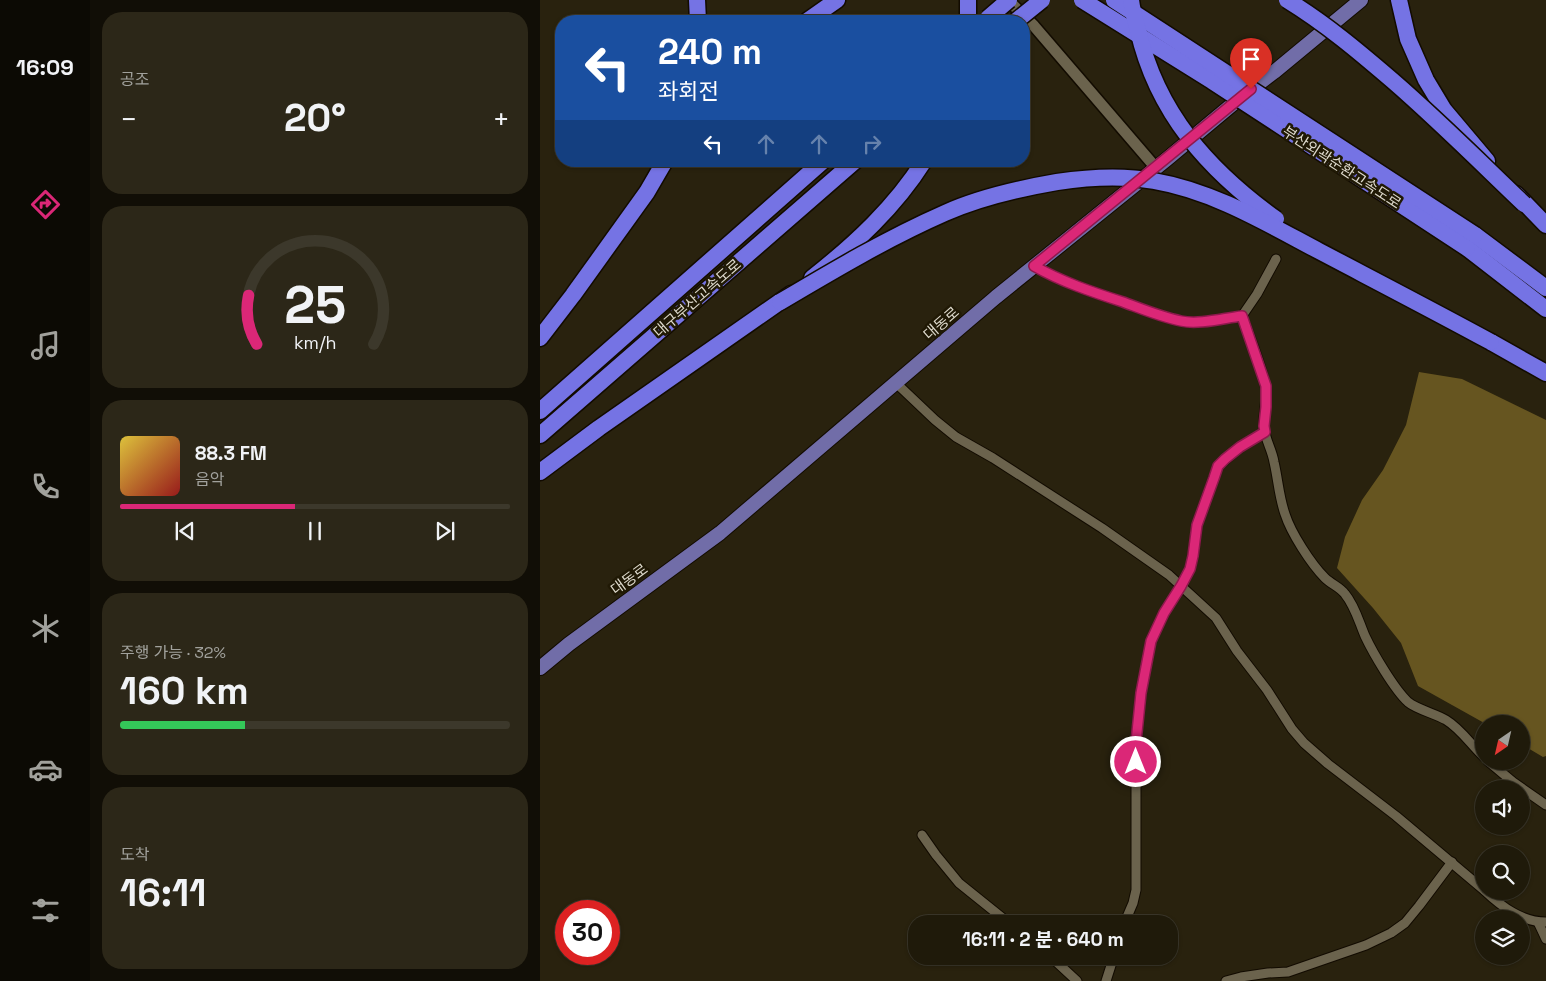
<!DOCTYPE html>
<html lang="ko">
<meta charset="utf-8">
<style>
:root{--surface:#1f1a0a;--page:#2c2718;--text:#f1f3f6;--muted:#a1a19c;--line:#3c382b;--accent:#db2777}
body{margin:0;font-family:"Space Grotesk","Noto Sans KR",sans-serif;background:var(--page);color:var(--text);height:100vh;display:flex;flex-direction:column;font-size:19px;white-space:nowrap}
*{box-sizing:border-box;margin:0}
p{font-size:16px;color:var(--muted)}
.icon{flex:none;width:28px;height:28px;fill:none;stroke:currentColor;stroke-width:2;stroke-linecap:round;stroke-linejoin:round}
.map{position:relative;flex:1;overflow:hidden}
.sheet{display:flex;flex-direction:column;gap:12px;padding:12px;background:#110e06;width:450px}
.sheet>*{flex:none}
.hud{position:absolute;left:15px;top:15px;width:475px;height:152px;border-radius:20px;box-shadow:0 1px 4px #0004,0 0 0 1px var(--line);background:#1a4fa0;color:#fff;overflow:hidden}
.needle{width:32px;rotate:214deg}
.controls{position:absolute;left:935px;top:715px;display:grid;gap:10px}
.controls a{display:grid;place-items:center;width:55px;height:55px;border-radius:50%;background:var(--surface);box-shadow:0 1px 4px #0004,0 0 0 1px var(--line);font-size:25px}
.speed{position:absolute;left:15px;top:900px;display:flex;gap:10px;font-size:25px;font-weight:700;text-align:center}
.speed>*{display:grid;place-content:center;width:65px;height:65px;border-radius:50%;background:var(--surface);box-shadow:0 1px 4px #0004,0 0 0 1px var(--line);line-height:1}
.speed .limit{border:8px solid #d22;background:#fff;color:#111}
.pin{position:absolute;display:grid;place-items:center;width:42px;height:42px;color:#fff;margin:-51px -21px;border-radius:50% 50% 50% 0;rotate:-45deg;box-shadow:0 0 5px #0007}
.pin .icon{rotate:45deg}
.me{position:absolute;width:55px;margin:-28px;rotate:0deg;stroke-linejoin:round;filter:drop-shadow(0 0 4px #0008)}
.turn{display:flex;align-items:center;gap:18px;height:105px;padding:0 20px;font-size:22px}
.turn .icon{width:65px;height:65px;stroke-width:2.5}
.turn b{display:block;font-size:35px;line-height:42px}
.lanes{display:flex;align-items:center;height:48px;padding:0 20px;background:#0003;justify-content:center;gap:25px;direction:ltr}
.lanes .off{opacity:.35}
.big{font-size:38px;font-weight:700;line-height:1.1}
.sheet .tile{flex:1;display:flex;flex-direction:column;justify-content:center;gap:8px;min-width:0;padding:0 18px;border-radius:20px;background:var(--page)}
.sheet .dial{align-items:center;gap:0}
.dial svg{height:130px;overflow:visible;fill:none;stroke:var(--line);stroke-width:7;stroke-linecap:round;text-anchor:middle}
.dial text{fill:var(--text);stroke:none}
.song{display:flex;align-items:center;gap:15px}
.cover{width:60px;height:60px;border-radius:8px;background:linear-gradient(135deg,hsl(50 70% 55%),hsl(0 70% 35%))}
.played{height:5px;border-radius:2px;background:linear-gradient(90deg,var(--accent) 45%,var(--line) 45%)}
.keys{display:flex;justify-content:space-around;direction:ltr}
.heat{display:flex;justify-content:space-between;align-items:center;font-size:28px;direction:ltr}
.charge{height:8px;border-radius:4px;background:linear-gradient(90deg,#34c759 32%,var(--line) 0)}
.trip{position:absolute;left:368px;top:915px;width:270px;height:50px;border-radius:20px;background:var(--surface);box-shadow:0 1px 4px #0004,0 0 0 1px var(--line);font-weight:700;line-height:50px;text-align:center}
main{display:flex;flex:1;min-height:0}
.tab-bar{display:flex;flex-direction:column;width:90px;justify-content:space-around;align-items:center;background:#0c0a04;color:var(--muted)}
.tab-bar .icon{width:35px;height:35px}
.tab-bar .on{color:var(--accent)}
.tab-bar b{font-size:22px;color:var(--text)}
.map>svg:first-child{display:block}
</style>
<main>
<nav class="tab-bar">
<b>16:09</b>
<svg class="icon on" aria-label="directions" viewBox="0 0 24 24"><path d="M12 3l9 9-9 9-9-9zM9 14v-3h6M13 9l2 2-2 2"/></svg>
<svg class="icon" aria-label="music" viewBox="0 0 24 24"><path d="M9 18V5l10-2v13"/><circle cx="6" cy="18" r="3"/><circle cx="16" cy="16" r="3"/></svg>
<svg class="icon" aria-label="phone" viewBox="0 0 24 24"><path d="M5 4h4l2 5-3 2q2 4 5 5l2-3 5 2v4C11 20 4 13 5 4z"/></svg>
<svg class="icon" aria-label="climate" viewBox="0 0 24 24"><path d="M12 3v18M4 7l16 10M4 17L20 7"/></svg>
<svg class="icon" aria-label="car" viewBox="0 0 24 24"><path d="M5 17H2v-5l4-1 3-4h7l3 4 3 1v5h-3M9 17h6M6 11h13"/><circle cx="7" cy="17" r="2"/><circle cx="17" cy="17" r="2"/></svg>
<svg class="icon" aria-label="filters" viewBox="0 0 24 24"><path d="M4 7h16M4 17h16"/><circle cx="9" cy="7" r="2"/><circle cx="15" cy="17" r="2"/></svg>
</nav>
<section class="sheet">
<div class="tile"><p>공조</p>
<div class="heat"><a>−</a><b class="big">20°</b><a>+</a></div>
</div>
<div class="tile dial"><svg viewBox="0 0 100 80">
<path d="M14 69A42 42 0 1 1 86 69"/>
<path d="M14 69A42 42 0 0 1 9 39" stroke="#db2777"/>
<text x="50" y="56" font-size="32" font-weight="700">25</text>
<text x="50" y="72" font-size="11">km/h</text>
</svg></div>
<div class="tile">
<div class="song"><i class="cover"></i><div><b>88.3 FM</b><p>음악</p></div></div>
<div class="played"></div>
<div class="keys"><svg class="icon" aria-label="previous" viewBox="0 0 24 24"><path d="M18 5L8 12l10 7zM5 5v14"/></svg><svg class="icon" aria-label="pause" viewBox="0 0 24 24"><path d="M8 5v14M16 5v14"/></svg><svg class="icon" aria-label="next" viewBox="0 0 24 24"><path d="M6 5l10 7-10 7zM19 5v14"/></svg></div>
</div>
<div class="tile"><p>주행 가능 · 32%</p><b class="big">160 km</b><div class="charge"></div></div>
<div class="tile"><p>도착</p><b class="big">16:11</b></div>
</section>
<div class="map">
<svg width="1006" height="981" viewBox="0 0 1006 981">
<rect width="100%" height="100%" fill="#29220e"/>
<polygon fill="#665520" points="879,372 922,379 1006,420 1006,756 1003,757 981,744 981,724 946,724 878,686 861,643 833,608 797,568 805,537 822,500 843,470 866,425"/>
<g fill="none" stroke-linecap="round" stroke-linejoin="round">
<g stroke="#120b00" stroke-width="11">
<g id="minor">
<path d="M494 266C522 282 552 292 583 302 602 309 621 317 641 321 659 325 684 318 702 316L717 294 736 259"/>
<path d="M702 316C710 338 720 361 725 384 728 398 723 412 724 425 724 438 732 449 734 462 738 479 739 497 745 514 751 533 771 564 785 578 791 584 800 587 805 594 815 606 819 622 825 636 833 653 854 689 868 702 876 709 896 714 906 720 921 729 931 745 944 757"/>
<polyline points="356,383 395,420 416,437 453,458 562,528 629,575 676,618 697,651 727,690 752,729 764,743 788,764 856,816 944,890"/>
<polyline points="948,761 973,782 1006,805"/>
<polyline points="382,835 396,855 419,883 470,924"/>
<path d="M945 891C962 907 982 922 1006 922"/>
<polyline points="998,922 1006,939"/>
<polyline points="584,924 593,903 596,890 596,742 601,693 611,641 624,613 641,586 650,569 653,556 657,525 678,466 700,447 725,432"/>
<polyline points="510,956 537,981"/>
<polyline points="566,981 574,956"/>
<polyline points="686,981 701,977 728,973 748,972 826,945 851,933 865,923 879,906 912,862"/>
</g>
</g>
<g stroke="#120b00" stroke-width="14">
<polyline id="tertiary" points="468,0 494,26 616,168"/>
</g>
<g stroke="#120b00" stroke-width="16">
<polyline id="primary" points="0,668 29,644 180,533 456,297 627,159 700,98 734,72 821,0"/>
</g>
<g stroke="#120b00" stroke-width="19">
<g id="motorway">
<polyline points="157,0 158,21"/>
<polyline points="428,0 428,21"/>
<polyline points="859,0 868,39 886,80 904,110 947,161"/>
<polyline points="267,21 297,0"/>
<polyline points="976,194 1006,225"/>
<polyline points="935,235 1006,288"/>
<polyline points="927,248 1006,309"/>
<path d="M272 278C315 244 355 207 384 161"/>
<polyline points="0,338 33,295 107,192 125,161"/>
<polyline points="951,342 1006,373"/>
<polyline points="0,411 283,161"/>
<polyline points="0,435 315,161"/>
<polyline points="0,472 59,428 251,294"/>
</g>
</g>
<use href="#minor" stroke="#6b634d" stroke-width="9"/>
<use href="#tertiary" stroke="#6b634d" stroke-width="11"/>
<use href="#primary" stroke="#716da8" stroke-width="14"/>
<use href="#motorway" stroke="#7573e4" stroke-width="16"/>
<g stroke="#120b00" stroke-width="19" stroke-linecap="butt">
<g id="motorway-bridge">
<polyline points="542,0 672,81 927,248"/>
<polyline points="574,0 935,235"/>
<path d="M591 0C592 10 595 20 598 30 617 113 668 170 736 219"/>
<path d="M747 0C786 24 818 51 853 81 898 120 940 162 984 204"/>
<polyline points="448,18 469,0"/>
<polyline points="476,21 502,0"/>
<path d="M240 302C294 270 348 238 405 213 438 198 482 188 517 182 550 177 582 175 614 181 673 191 726 223 779 251 836 281 894 311 951 342"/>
</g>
</g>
<use href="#motorway-bridge" stroke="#7573e4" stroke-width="16"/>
</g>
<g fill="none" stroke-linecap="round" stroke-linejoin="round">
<g stroke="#8e194d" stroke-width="12">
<path id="route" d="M596 762V742L601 693 611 641 624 613 641 586 650 569 653 556 657 525 674 478 678 466 685 459 700 447 725 432 724 426 726 407V386L702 316C684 318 659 325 641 321 621 317 602 309 583 302 552 292 522 282 494 266L711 89"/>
</g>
<use href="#route" stroke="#db2777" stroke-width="9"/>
</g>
<g text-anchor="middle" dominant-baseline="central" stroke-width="5" stroke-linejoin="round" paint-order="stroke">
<g font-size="15" fill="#ddd9cc" stroke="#201905">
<text transform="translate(802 167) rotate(33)">부산외곽순환고속도로</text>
<text transform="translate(157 298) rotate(-41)">대구부산고속도로</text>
<text transform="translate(401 323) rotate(-41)">대동로</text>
<text transform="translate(89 579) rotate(-36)">대동로</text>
</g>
</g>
</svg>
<div class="controls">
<a><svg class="needle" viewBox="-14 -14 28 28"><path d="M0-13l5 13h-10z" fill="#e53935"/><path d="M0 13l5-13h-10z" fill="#a1a19c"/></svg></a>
<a><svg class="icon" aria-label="sound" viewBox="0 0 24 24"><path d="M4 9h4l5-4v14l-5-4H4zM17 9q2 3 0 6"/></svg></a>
<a><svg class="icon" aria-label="search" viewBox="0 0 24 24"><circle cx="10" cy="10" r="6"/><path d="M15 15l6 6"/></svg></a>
<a><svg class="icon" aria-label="layers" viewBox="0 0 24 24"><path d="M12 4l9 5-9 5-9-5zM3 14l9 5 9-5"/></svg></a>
</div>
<div class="speed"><div class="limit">30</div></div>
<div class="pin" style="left:711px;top:89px;background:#d93025"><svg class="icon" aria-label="arrive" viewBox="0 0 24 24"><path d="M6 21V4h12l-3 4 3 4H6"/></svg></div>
<svg class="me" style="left:596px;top:762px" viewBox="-20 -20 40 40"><circle r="17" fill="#db2777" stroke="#fff" stroke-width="3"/><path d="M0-11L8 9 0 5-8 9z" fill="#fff"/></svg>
<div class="trip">16:11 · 2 분 · 640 m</div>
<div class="hud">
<div class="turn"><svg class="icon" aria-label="left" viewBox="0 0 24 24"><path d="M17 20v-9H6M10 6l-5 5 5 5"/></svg><div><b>240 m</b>좌회전</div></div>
<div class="lanes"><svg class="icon" aria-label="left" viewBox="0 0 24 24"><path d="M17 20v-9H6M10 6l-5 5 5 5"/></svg><svg class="icon off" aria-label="ahead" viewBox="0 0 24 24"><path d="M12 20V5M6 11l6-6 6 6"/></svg><svg class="icon off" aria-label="ahead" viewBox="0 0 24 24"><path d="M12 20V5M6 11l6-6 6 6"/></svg><svg class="icon off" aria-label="right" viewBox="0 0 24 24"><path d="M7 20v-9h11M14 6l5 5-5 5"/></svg></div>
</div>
</div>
</main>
